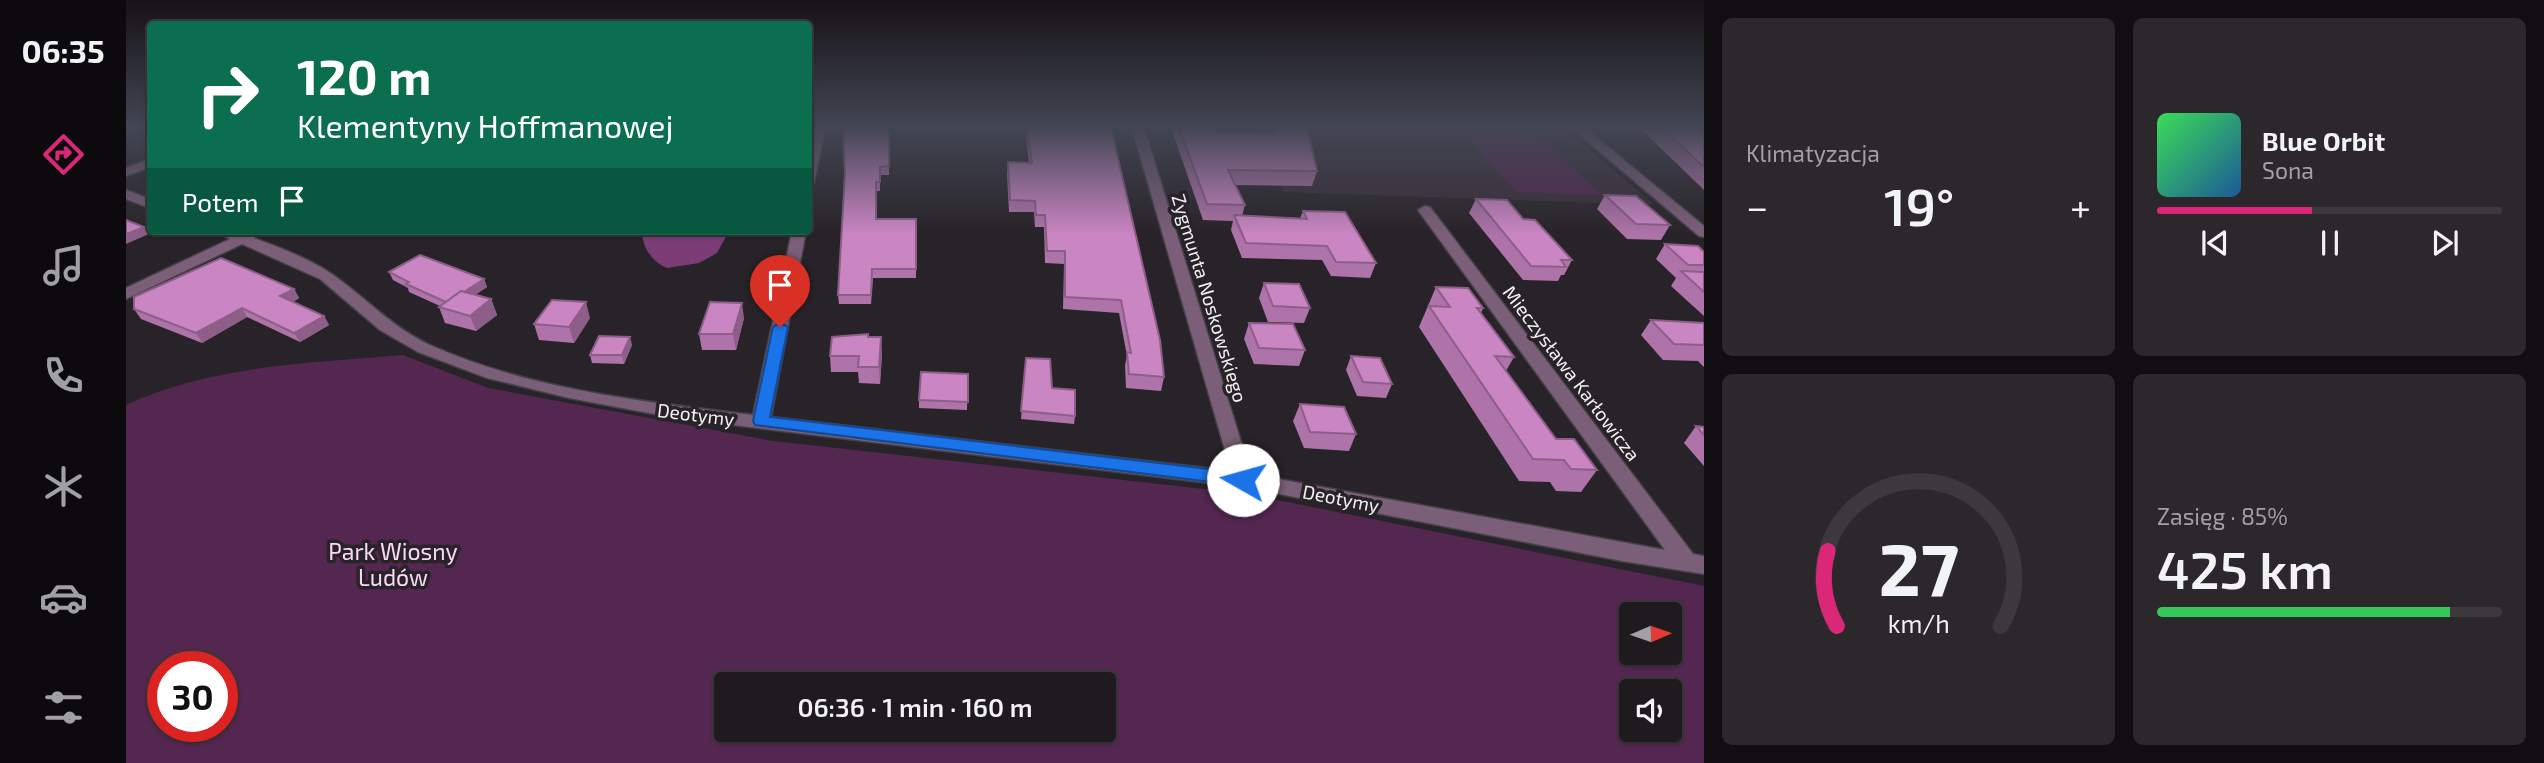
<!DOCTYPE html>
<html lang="pl">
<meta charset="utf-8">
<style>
:root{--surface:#1e1a1e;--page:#2b272b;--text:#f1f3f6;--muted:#a1a1a4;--line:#3c383c;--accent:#db2777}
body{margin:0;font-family:"Exo 2",sans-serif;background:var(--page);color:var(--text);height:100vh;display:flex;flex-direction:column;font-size:26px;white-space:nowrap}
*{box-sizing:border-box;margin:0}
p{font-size:23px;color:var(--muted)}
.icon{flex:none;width:38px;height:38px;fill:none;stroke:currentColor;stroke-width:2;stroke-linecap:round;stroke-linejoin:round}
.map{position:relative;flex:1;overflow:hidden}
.panel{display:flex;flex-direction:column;gap:18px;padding:18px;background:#100e10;width:840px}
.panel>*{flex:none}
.top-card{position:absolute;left:21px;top:21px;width:665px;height:214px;border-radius:7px;box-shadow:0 2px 5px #0004,0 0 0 2px var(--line);background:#0b6e4f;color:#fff;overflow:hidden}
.needle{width:46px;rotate:88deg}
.controls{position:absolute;left:1493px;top:602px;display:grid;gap:14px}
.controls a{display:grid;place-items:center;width:63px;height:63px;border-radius:7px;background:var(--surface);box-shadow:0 2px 5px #0004,0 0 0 2px var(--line);font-size:35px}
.speed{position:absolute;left:21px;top:651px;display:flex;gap:14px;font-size:35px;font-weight:700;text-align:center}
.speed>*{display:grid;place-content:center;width:91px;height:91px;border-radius:50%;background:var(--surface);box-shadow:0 2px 5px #0004,0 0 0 2px var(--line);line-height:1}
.speed .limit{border:10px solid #d22;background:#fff;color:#111}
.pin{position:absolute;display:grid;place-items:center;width:60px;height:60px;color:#fff;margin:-72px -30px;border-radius:50% 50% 50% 0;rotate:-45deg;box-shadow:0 0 7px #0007}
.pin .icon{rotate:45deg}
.me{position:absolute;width:77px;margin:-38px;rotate:277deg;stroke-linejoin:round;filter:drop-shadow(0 0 5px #0008)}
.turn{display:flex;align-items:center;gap:24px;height:147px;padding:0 35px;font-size:32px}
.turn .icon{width:91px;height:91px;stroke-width:2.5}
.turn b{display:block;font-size:49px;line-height:60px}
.then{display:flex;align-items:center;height:66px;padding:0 35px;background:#0003;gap:14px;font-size:26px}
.big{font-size:52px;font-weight:600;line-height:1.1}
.panel .tile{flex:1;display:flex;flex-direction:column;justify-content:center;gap:10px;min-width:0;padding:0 24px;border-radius:10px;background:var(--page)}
.panel .dial{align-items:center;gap:0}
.dial svg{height:182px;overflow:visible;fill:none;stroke:var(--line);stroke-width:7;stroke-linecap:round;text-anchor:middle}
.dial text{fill:var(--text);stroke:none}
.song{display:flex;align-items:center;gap:21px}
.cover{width:84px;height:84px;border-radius:10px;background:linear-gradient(135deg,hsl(130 70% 55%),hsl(210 70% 35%))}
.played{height:7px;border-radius:4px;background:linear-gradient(90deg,var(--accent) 45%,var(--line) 45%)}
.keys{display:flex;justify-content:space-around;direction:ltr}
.heat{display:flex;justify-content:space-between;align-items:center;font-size:38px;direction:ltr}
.charge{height:10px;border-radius:5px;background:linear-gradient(90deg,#34c759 85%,var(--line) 0)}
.panel .tiles{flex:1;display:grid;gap:18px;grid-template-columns:repeat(2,1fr)}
.trip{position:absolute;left:588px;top:672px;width:402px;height:70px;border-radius:7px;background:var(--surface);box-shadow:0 2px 5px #0004,0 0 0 2px var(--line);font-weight:600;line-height:70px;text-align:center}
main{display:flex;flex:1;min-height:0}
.tabs{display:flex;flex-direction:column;width:126px;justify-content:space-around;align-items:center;background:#0c0a0c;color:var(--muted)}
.tabs .icon{width:49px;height:49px}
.tabs .selected{color:var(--accent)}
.tabs b{font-size:32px;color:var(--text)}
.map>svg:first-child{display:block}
</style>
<main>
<nav class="tabs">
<b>06:35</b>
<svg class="icon selected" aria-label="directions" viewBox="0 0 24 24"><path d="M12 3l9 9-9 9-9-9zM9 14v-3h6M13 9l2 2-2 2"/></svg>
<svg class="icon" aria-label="music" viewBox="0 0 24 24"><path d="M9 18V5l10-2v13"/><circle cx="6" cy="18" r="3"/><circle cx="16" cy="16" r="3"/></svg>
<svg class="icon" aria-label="phone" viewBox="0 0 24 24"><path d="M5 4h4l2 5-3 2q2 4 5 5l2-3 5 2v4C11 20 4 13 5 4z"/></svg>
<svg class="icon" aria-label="climate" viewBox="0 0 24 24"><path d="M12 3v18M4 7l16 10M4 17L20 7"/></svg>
<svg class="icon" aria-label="car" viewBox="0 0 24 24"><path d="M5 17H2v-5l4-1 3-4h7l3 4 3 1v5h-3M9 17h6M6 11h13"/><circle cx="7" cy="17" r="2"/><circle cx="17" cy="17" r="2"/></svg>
<svg class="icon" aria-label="filters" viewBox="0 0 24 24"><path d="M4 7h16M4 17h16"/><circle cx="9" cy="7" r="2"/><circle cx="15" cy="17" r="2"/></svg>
</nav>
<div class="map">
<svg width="1578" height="763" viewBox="0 0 1578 763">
<rect width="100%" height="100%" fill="#282328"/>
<polygon fill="#372d36" points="1124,128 1438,128 1528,205 1157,192"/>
<g fill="#542751" fill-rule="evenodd">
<polygon points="1330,128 1403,128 1476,195 1391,192"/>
<path d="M277 355 362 388 647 441 1122 494 1578 586V763H0V405C86 365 185 363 277 355ZM1505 614H1544V653H1505ZM37 667H96V726H37ZM600 684H978V730H600ZM1505 691H1544V730H1505Z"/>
</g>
<path fill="#7c3d77" d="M516 231H603L591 253 573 263 541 268C526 262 516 247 516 231Z"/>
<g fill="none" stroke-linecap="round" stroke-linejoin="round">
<g stroke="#454045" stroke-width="3">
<g id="street">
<polygon points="687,128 699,128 688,183 682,187 682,150"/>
<path d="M1006 128H1018L1125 474 1539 550 1292 210 1299 206 1304 207 1567 554 1578 556V574L1496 561 1117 487 549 418 443 398 361 378 292 352 254 330 194 279 116 244 0 299V288L104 239 89 231 115 233 138 231 128 238C157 249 188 260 214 280 245 303 269 329 304 345 404 390 520 402 627 415L666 231H680L645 417 1105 471Z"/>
<polygon points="1446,128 1459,128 1578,226 1578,237 1573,236"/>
<polygon points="24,159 24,167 0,176 0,168"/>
<polygon points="0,190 24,199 24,208 0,199"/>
</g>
</g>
<use href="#street" fill="#7b5f78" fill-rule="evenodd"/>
</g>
<g fill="#ae73a8">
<polygon points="714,128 763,128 763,175 754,175 754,191 751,191 751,219 790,219 790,278 747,278 745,304 713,304 712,295 719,174 717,133 715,133"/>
<polygon points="899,128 985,128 1038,377 1035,391 1000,388 999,365 1001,356 993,313 937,309 938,264 919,263 918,227 909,227 908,212 883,212 881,174 882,162 903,163"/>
<polygon points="1045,128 1088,128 1090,132 1144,134 1144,128 1181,128 1191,171 1186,186 1109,185 1119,205 1116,216 1174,218 1177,211 1250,263 1244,278 1205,276 1196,260 1116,258 1105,230 1107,221 1077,220"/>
<polygon points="1514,128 1571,128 1578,135 1578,190"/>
<polygon points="1479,195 1544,225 1535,240 1501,239 1471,209"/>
<polygon points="1350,199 1397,219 1446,260 1438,275 1435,275 1432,281 1397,280 1343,213"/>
<polygon points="1539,244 1578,252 1578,316 1545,286 1550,278 1530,259"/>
<polygon points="263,272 358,279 361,287 349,295 365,299 371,315 350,331 319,323 313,307 314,306 283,292 282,288 267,280"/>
<polygon points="1138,283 1184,308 1178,323 1142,322 1133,298"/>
<polygon points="1310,287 1357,308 1355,313 1388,357 1380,371 1430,439 1471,470 1455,492 1430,491 1424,482 1393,481 1293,327"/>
<polygon points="168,289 173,298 167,302 198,316 203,325 174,342 121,317 76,343 15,319 8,309"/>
<polygon points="464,318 448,343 413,340 408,324"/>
<polygon points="618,318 610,350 576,350 573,334"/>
<polygon points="1525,320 1578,323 1578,367 1572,361 1537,360 1515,335"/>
<polygon points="1123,323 1179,350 1173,366 1128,364 1118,339"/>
<polygon points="742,337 756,353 754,384 733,383 732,372 705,372 704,356"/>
<polygon points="506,345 498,364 466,363 464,355"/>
<polygon points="1225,356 1266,384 1260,398 1231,396 1220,370"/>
<polygon points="900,358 949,416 948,424 895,419"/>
<polygon points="842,374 841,410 793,408 793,400"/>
<polygon points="1174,404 1230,434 1223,451 1178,448 1167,421"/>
<polygon points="1570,426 1578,427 1578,466 1558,443"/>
</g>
<g fill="#8d5e88">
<polygon points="18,227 23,234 0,244 0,234"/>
<polygon points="358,279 361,287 324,310 321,302"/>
<polygon points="168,289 173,298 160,306 154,296"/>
<polygon points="365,299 371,315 350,331 344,316"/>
<polygon points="460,302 464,318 448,343 443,327"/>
<polygon points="616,303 618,318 610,350 607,334"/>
<polygon points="116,308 121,317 76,343 70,333"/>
<polygon points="198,316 203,325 174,342 168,333"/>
<polygon points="504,337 506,345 498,364 496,355"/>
<polygon points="755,337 756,353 754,384 753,367"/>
</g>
<g fill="#ca86c3" stroke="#8d5e88" stroke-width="2">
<polygon points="717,128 763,128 763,166 754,167 754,182 750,182 750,219 790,219 790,269 746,269 745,295 712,295 719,174"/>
<polygon points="901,128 985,128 1034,340 1038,377 1003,374 1001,352 1005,353 995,300 939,297 939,251 921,251 919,215 910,215 909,201 884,200 882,162 906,163"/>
<polygon points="1053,128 1088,128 1090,132 1150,134 1149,128 1181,128 1191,171 1102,170 1119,205 1081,204"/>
<polygon points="1536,128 1571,128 1578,135 1578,167"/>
<polygon points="1479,195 1510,196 1544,225 1510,224"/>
<polygon points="1350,199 1381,200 1397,219 1409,220 1446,260 1435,260 1440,267 1405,266"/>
<polygon points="1177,211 1219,212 1250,263 1210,262 1201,246 1120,243 1108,215 1181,219"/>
<polygon points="0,220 18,227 0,234"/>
<polygon points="1539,244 1572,246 1578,252 1578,265 1562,265"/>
<polygon points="294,255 358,279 338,292 335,291 320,302 280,284 283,282 263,272"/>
<polygon points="95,258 168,289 154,296 198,316 168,333 116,308 70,333 8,309 8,297"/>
<polygon points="1555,271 1578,272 1578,292"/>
<polygon points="1138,283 1173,284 1184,308 1147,306"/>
<polygon points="1310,287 1342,288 1357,308 1351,308 1388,357 1369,356 1430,439 1448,439 1471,470 1445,469 1438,460 1407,459 1303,306 1324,307"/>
<polygon points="335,291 365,299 344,316 313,307"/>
<polygon points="426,300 460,302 443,327 408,324"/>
<polygon points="584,302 616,303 607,334 573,334"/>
<polygon points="1525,320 1578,323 1578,345 1548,344"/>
<polygon points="1123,323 1167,324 1179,350 1133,348"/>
<polygon points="742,334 742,337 755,337 753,367 732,367 733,356 704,356 706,337"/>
<polygon points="473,336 504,337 496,355 464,355"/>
<polygon points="1225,356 1254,358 1266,384 1237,382"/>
<polygon points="900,358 924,359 926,388 949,390 949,416 895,411"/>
<polygon points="795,372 842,374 842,402 793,400"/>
<polygon points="1174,404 1218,407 1230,434 1184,432"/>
<polygon points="1570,426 1578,427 1578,435"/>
</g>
<linearGradient id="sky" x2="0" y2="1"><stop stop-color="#161316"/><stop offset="0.54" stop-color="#424553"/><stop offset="1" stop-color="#424553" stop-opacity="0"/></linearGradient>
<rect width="1578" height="235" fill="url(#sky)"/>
<polygon fill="#1a73e8" stroke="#114b97" stroke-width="2" points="654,323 662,327 644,417 1117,473 1123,475 1126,480 1123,484 1117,486 629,425 627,421 647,327"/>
<g text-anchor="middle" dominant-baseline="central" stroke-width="7" stroke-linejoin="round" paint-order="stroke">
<g font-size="19" fill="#f4f1f4" stroke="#282328">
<text transform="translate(1084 298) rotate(73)">Zygmunta Noskowskiego</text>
<text transform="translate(1446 373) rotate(53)">Mieczysława Karłowicza</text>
<text transform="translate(570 414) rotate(7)">Deotymy</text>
<text transform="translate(1215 498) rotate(11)">Deotymy</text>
</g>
<g font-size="23" fill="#fcd7f7" stroke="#282328">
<text x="267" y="551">Park Wiosny<tspan x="267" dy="26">Ludów</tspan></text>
</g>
</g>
</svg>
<div class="controls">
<a><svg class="needle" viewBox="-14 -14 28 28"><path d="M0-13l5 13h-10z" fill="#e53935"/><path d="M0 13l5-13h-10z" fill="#a1a1a4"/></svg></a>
<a><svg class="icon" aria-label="sound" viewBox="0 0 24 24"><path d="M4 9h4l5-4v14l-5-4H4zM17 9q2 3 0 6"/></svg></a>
</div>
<div class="speed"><div class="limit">30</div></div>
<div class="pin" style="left:654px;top:327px;background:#d93025"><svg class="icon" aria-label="arrive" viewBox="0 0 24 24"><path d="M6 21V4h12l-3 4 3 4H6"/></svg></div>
<svg class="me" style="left:1117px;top:480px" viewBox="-20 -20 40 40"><circle r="19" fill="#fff"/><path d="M0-13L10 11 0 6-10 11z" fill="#1a73e8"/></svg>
<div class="trip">06:36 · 1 min · 160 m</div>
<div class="top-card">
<div class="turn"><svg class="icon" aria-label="right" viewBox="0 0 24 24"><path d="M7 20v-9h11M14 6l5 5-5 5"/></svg><div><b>120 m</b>Klementyny Hoffmanowej</div></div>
<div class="then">Potem<svg class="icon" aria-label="arrive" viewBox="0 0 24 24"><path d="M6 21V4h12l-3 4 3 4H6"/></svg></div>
</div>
</div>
<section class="panel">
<div class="tiles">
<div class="tile"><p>Klimatyzacja</p>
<div class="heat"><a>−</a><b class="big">19°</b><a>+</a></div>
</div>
<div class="tile">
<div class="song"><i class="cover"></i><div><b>Blue Orbit</b><p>Sona</p></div></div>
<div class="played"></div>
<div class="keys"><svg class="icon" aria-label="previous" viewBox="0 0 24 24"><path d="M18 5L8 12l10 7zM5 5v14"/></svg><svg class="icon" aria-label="pause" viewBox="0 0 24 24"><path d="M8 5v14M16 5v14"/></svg><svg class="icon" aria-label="next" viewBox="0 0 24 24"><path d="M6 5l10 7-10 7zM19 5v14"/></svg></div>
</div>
<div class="tile dial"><svg viewBox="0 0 100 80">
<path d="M14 69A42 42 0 1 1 86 69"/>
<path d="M14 69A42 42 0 0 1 10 36" stroke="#db2777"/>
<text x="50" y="56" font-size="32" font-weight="700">27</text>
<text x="50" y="72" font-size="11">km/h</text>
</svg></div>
<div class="tile"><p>Zasięg · 85%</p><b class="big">425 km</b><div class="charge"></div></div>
</div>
</section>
</main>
